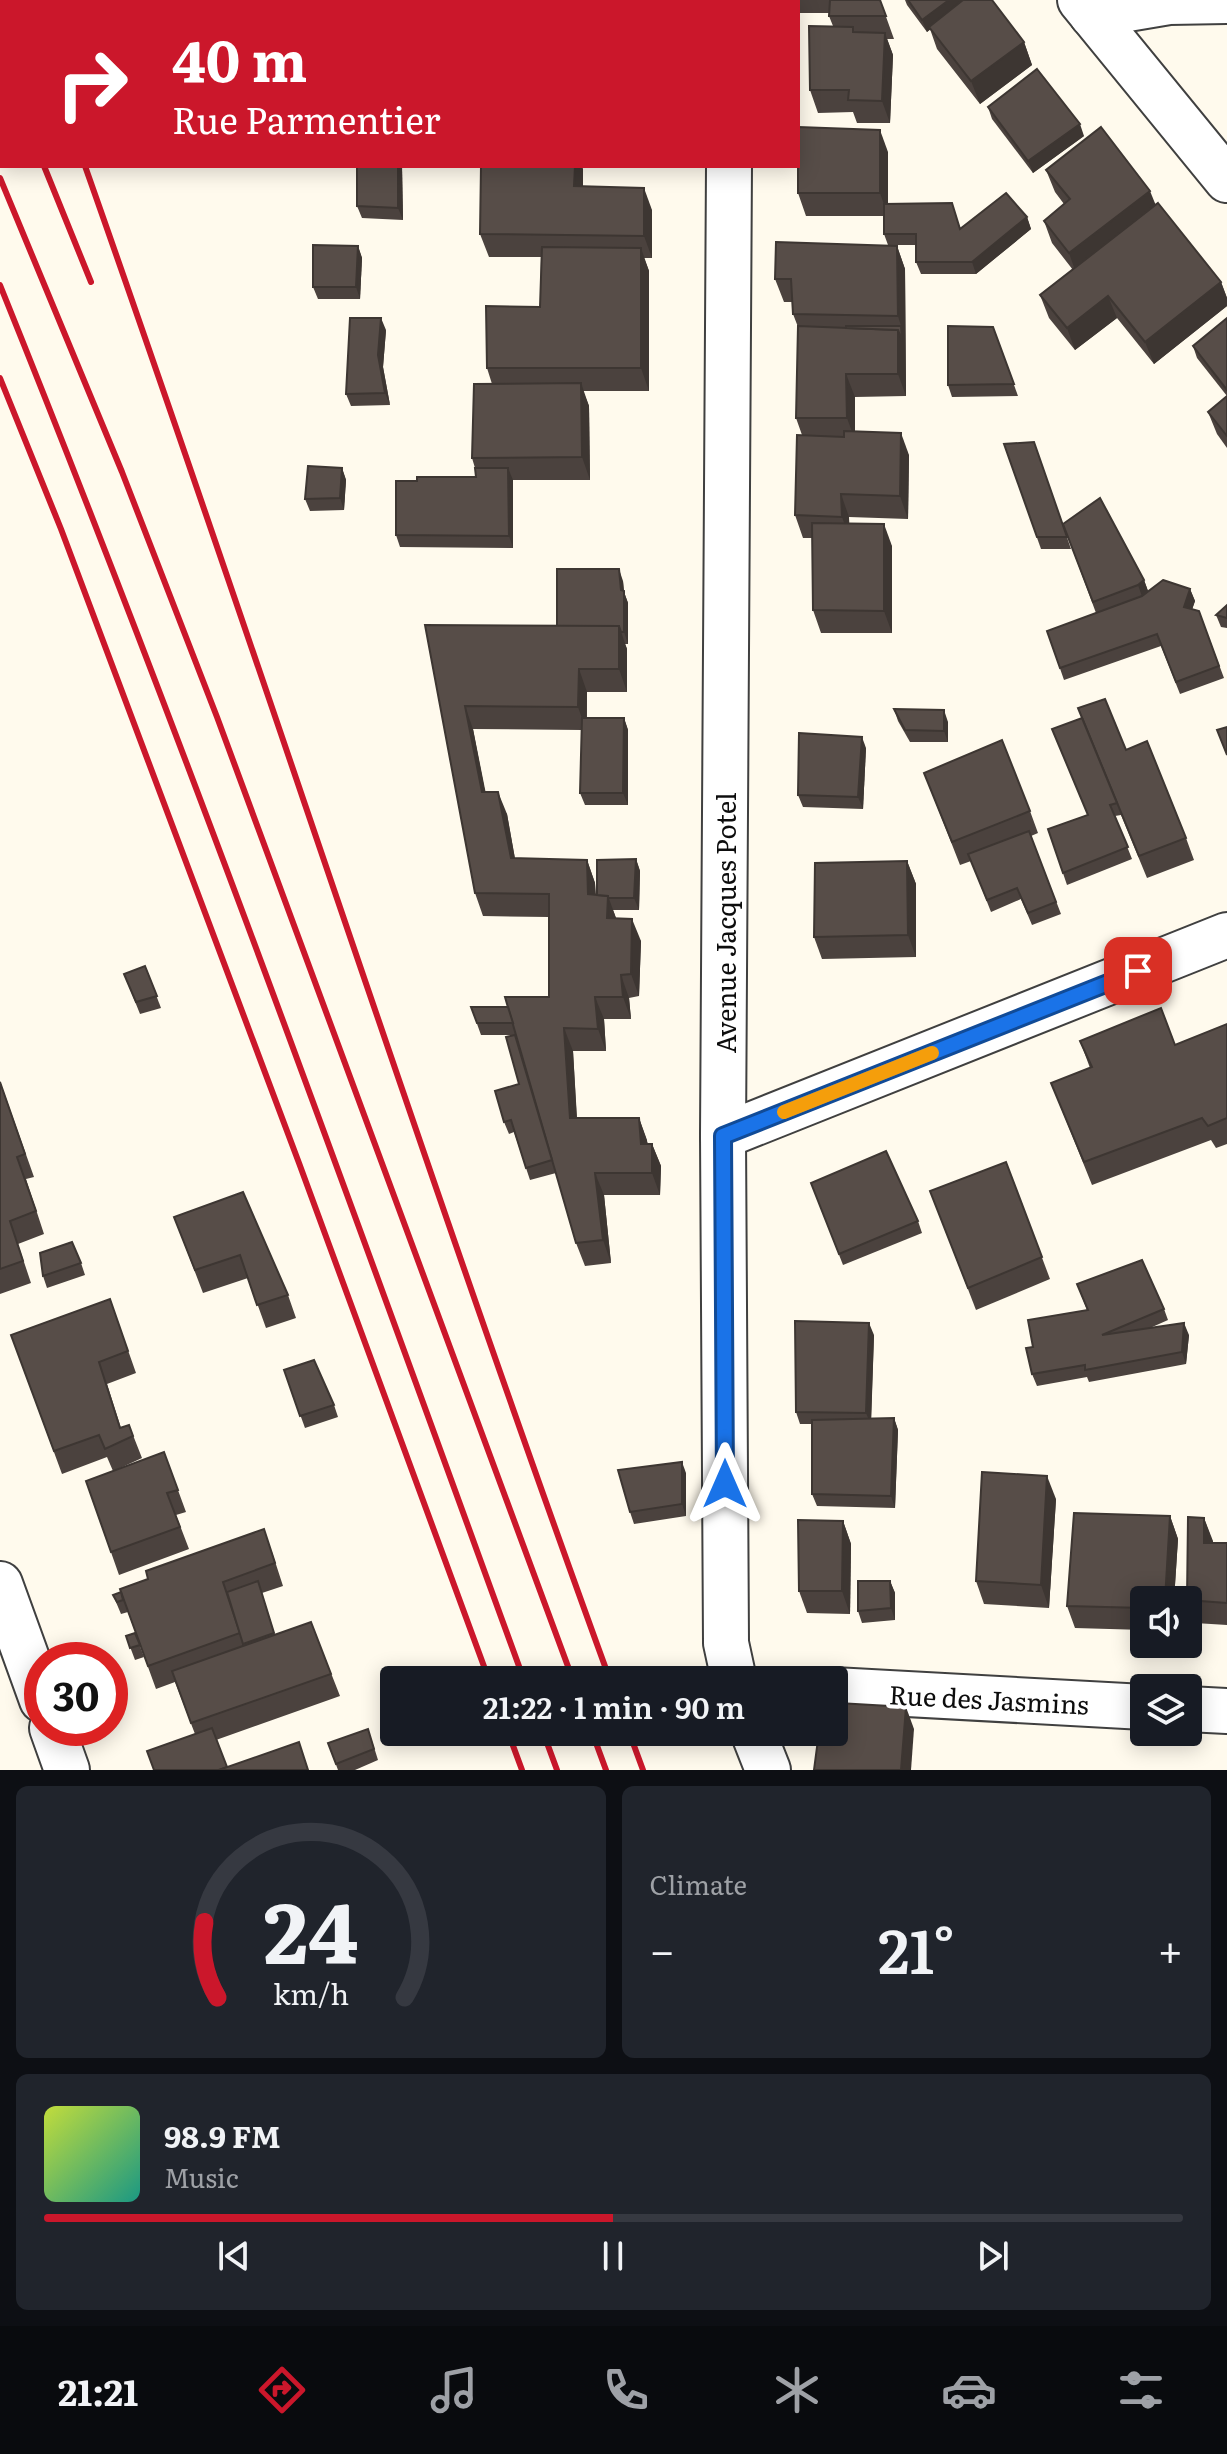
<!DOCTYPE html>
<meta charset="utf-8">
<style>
:root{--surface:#171b24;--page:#20242c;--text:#f1f3f6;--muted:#9ea1a6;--line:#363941;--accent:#cb172b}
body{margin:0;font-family:Literata,serif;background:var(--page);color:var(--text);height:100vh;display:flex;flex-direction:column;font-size:30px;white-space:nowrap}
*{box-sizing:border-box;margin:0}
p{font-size:26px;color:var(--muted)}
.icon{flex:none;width:44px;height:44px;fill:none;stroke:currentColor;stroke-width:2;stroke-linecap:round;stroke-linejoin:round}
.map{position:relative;height:1770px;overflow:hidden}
.details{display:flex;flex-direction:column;gap:16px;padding:16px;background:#0d0f14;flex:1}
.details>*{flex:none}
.guide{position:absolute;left:0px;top:0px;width:800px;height:168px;box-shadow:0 4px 20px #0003;background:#cb172b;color:#fff;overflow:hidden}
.buttons{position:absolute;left:1130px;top:1586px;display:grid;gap:16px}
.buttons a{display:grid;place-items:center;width:72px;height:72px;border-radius:8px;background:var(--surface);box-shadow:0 4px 20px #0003;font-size:40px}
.speed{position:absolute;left:24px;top:1642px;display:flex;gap:16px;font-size:40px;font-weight:700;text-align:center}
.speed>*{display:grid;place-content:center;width:104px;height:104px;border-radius:50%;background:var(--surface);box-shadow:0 4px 20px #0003;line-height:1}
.speed .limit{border:12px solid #d22;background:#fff;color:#111}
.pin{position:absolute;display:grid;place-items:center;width:68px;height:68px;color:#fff;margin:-34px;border-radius:16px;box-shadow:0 4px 12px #0006}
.me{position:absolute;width:88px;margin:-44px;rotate:0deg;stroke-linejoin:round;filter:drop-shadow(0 0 6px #0008)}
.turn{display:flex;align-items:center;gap:28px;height:168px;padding:0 40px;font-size:36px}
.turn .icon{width:104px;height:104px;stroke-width:2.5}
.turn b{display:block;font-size:56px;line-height:68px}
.big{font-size:60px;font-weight:600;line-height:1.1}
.details .card{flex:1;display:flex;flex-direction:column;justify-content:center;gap:12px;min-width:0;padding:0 28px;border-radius:12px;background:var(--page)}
.details .dial{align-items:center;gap:0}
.dial svg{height:208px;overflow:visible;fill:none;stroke:var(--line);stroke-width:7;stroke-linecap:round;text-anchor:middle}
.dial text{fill:var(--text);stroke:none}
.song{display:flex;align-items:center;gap:24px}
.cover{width:96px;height:96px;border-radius:12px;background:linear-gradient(135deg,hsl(70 70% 55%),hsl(170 70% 35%))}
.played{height:8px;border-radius:4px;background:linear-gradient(90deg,var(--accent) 50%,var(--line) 50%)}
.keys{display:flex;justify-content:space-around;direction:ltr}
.heat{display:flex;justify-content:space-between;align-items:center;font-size:44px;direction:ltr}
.details .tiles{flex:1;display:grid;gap:16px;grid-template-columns:1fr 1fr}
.card:last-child{grid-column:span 2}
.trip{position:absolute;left:380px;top:1666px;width:468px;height:80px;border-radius:8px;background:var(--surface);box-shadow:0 4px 20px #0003;font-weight:600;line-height:80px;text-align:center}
.menu{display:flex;height:128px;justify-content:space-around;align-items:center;background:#090b0e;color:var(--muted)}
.menu .icon{width:56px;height:56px}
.menu .selected{color:var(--accent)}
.menu b{font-size:36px;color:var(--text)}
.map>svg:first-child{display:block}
</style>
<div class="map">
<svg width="1227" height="1770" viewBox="0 0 1227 1770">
<rect width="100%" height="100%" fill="#fffaed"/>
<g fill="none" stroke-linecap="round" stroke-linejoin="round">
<g stroke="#404040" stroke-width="48">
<g id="street">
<polyline points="1080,0 1227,180"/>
<polyline points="730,2 730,0"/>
<polyline points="1092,15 1169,2 1227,1"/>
<polyline points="729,166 723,1136 726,1643 734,1680"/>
<polyline points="723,1136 1227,935"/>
<polyline points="0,1584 42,1700"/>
<polyline points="834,1690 1144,1707"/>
<polyline points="1188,1709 1227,1711"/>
<polyline points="52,1728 67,1770"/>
<polyline points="753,1732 768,1770"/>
</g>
</g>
<use href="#street" stroke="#fff" stroke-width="44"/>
<g stroke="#cb172b" stroke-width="6">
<polyline points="24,0 25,2"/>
<polyline points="0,57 2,62"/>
<polyline points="44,166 91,282"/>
<path d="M85 166C263 670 427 1178 610 1680"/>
<polyline points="0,178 122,472 217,717 573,1680"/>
<path d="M0 285C186 746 354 1213 524 1680"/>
<polyline points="0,378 61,529 299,1163 489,1680"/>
<polyline points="508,1732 522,1770"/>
<polyline points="543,1732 557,1770"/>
<polyline points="592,1732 606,1770"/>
<polyline points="629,1732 643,1770"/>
</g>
</g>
<g fill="#4b423e">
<polygon points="764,0 880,0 894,39 887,39 893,55 890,123 857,123 853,112 818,113 810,90 833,26 829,16 829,13 798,13 798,2 765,2"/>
<polygon points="905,0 992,0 1024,42 1032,65 980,104 937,49 930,29 927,32 907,5"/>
<polygon points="988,107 1084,136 1033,173 992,119"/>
<polygon points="888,152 888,204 960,228 1027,217 1031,229 976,274 921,274 916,262 916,245 888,245 884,234 884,216 806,216 798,193"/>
<polygon points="402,166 403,220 362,218 357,206"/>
<polygon points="481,166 582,166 583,186 652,210 652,258 644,258 649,271 649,391 583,391 589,406 590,480 513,480 513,548 400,547 396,535 417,481 476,477 475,468 472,458 492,384 487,368 540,307 541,257 489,257 480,234"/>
<polygon points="1046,170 1156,204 1221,282 1227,298 1227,306 1154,364 1117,318 1075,350 1049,318 1040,295 1073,270 1052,243 1044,221 1064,204 1055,192"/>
<polygon points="358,246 362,258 360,299 318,299 313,287"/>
<polygon points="897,246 905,269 906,396 855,397 855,431 909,455 908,519 849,517 849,523 892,546 892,633 821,633 813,610 812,538 803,538 795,515 802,435 796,418 798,327 793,314 792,302 784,302 775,279"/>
<polygon points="1227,318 1227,396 1197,358 1193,346"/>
<polygon points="993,327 1018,396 952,397 948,385"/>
<polygon points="386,330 383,367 390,405 351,406 346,394"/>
<polygon points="1227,396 1227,448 1217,434 1208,412"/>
<polygon points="1034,442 1071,549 1041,549 1004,444"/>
<polygon points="342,468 346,480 344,510 310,511 305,499"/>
<polygon points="1063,524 1144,580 1148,591 1190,589 1195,601 1192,609 1199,611 1224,678 1180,694 1161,646 1064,680 1047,631 1096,613"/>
<polygon points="623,581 624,592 628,603 628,644 625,644 627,649 627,692 587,692 587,718 624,718 628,730 628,805 585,805 580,793 582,730 473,729 485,792 507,814 515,859 587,860 595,883 596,895 597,895 636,859 640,871 639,910 613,910 616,918 641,941 639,996 629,998 631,1019 604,1019 606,1051 573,1051 577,1118 639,1118 648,1144 652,1144 661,1166 660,1195 604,1195 611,1263 585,1266 576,1243 556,1173 530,1180 514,1132 509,1134 504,1122 519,1084 512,1035 481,1035 471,1007 508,1007 549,997 549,917 483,916 475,893 425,625 557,626"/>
<polygon points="1227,605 1227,628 1221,627 1216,615"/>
<polygon points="894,709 948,722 948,742 910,742 898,721"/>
<polygon points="866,748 863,809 803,807 798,795"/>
<polygon points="1126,750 1186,838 1194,860 1147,878 1121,815 1115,816 1132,859 1067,885 1048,829 1087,815"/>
<polygon points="924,773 1030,811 1038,833 1031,836 1061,914 1032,925 1021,899 991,912 971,861 960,865"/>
<polygon points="907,861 916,884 916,957 822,959 814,937"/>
<polygon points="145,966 161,1008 140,1014 124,974"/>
<polygon points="1227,1024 1227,1144 1216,1148 1211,1140 1092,1185 1051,1083 1090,1068 1080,1041 1175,1045"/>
<polygon points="0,1081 34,1177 26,1179 44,1234 18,1244 31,1283 0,1294"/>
<polygon points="1006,1162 1050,1279 976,1310 939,1214"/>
<polygon points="811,1183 918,1221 922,1233 843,1265"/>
<polygon points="243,1192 288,1295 296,1318 266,1328 248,1278 203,1293 174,1217"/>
<polygon points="81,1263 85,1275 47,1288 43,1276"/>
<polygon points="1077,1284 1164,1309 1168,1320 1150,1328 1189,1335 1186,1364 1089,1382 1087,1377 1037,1386 1032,1374 1033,1347 1087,1310"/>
<polygon points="110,1299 136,1373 107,1384 121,1428 129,1425 142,1458 118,1469 164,1452 186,1512 176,1515 189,1549 119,1575 86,1481 113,1471 107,1457 62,1474 11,1335"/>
<polygon points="874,1335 871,1419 894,1418 898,1430 895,1508 817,1506 812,1494 812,1424 800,1424 796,1412"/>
<polygon points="284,1370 334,1405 338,1417 305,1428"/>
<polygon points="686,1473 686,1516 634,1524 630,1512"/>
<polygon points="1056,1499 1049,1608 984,1604 976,1581"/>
<polygon points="1170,1516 1178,1539 1174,1600 1144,1600 1144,1630 1075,1628 1067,1606"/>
<polygon points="1204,1518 1213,1543 1227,1543 1227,1625 1195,1623 1188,1604"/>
<polygon points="843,1521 851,1544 850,1614 807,1613 799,1591"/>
<polygon points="272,1552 283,1586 262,1593 275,1635 311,1622 340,1696 216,1740 227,1767 309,1770 154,1770 195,1734 175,1682 156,1689 128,1612 121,1614 113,1595"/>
<polygon points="890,1581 895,1593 895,1620 862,1623 858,1611"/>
<polygon points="135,1633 144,1657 135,1660 126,1636"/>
<polygon points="372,1741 378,1760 355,1770 338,1770 328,1743"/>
</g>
<g fill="#3d3632">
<polygon points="949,0 970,0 927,32 922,20"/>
<polygon points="885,33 893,55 890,123 882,101"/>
<polygon points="1024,42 1032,65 980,104 971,81"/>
<polygon points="1080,124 1084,136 1033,173 1028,161"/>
<polygon points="880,130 888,152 888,216 880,193"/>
<polygon points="398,166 402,166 403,220 398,208"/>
<polygon points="575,166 582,166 583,169 583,209 574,186"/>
<polygon points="644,188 652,210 652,258 644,236"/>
<polygon points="1150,191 1159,213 1077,276 1069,253"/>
<polygon points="1027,217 1031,229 976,274 972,262"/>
<polygon points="358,246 362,258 360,299 356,287"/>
<polygon points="897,246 905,269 906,396 898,374 898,330 901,326 898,316"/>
<polygon points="641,248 649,271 649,391 641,368"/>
<polygon points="1221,282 1227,298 1227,306 1154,364 1145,342"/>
<polygon points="1108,296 1117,318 1075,350 1067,328"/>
<polygon points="381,318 386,330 383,367 390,405 385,393 378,355"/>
<polygon points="846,374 855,397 855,440 847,418"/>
<polygon points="581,383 589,406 590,480 582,457"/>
<polygon points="901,433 909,455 908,519 900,496"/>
<polygon points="342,468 346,480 344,510 340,498"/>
<polygon points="508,468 513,480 513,548 509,536"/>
<polygon points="841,494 849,517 850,539 842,517"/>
<polygon points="884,524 892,546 892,633 884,611"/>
<polygon points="619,569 623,581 624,592 628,603 628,644 624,632"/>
<polygon points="1144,580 1152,602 1146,608 1138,585"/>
<polygon points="1190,589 1195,601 1189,619 1184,607"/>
<polygon points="619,626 627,649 627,692 619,669"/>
<polygon points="579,669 587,692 586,730 578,707"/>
<polygon points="465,706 473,729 490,814 482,792"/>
<polygon points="944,710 948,722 948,742 944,731"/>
<polygon points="624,718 628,730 628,805 623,793"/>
<polygon points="862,737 866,748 863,809 858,797"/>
<polygon points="498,792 507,814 519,881 511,858"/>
<polygon points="636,859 640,871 639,910 634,898"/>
<polygon points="587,860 595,883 596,917 588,894"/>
<polygon points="907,861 916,884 916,957 908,935"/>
<polygon points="608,896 616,918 607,918"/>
<polygon points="632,919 641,941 639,996 631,974"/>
<polygon points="621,975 629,998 631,1019 623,997"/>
<polygon points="595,997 604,1019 606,1051 598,1029"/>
<polygon points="564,1028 573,1051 578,1141 570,1118"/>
<polygon points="639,1118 647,1140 649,1166 641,1144"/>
<polygon points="652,1144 661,1166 660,1195 652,1173"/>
<polygon points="595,1173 604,1195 611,1263 603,1240"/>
<polygon points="869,1323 874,1335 871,1425 866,1413"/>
<polygon points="1184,1323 1189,1335 1186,1364 1182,1352"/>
<polygon points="894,1418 898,1430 895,1508 891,1496"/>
<polygon points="682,1462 686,1473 686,1516 682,1504"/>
<polygon points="1047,1476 1056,1499 1049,1608 1041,1585"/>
<polygon points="1170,1516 1178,1539 1174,1600 1165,1600"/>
<polygon points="1204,1518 1213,1541 1212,1565 1204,1543"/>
<polygon points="843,1521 851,1544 850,1614 842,1591"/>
<polygon points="890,1581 895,1593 895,1620 891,1608"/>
<polygon points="906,1707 914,1729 911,1770 901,1770"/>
</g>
<g fill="#574d48" stroke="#3d3632" stroke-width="2">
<rect x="536" y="0" width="92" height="2"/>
<polygon points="830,0 880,0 886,16 829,16"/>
<polygon points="908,0 949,0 922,20"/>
<polygon points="963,0 992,0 1024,42 971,81 929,27"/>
<polygon points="809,26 853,27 853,32 885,33 882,101 848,100 849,90 810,90"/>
<polygon points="1037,69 1080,124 1028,161 988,107"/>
<polygon points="798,127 880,130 880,193 798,193"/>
<polygon points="1101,127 1150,191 1069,253 1044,221 1070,199 1046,170"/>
<polygon points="357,166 398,166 398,208 357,206"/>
<polygon points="481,166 575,166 574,186 644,188 644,236 480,234"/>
<polygon points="1006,193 1027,217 972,262 916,262 916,234 884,234 884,204 952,203 960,229"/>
<polygon points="1158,203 1221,282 1145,342 1108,296 1067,328 1040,295"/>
<polygon points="776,242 897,246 898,316 793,314 791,279 775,279"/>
<polygon points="313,245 358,246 356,287 313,287"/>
<polygon points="542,247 641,248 641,368 487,368 486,306 540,307"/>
<polygon points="350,318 381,318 378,355 385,393 346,394"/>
<polygon points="1227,318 1227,390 1193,346"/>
<polygon points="798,326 898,330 898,374 846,374 847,418 796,418"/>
<polygon points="846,326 901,326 902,341 898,330 846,328"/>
<polygon points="948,326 993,327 1014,384 948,385"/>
<polygon points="581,383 582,457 472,458 474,384"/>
<polygon points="1227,396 1227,436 1208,412"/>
<polygon points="844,431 901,433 900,496 841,494 842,517 795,515 797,435 844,437"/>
<polygon points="1034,442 1067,537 1037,537 1004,444"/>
<polygon points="308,466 342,468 340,498 305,499"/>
<polygon points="475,468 508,468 509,536 396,535 396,481 417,481 417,477 476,477"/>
<polygon points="1100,498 1144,580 1138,585 1093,602 1063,524"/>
<polygon points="812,523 884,524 884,611 813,610"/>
<polygon points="557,569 619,569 621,590 624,591 624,632 621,632 619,626 557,626"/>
<polygon points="1163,580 1190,589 1184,607 1199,611 1219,666 1176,682 1157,634 1060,668 1047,631 1142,596"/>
<polygon points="1227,605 1227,618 1216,615"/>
<polygon points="425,625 619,626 619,669 579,669 578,707 465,706 482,792 498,792 511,858 587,860 588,894 608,896 607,918 632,919 631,974 621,975 623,997 595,997 598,1029 564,1028 570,1118 639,1118 641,1144 652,1144 652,1173 595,1173 603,1240 576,1243 505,997 549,997 549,894 475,893"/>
<polygon points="1105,699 1126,750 1147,741 1186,838 1139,856 1078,708"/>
<polygon points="894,709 944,710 944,731 905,730"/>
<polygon points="582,718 624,718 623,793 580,793"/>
<polygon points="1082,718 1117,803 1110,805 1128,847 1063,873 1048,829 1088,815 1052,729"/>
<polygon points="1227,727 1227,755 1217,730"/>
<polygon points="799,733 862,737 858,797 798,795"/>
<polygon points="1002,740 1030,811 952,842 924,773"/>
<polygon points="1029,831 1056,902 1028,913 1017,888 987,900 968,854"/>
<polygon points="636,859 634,898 608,898 608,896 597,895 597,860"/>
<polygon points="907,861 908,935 814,937 815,863"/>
<polygon points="145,966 157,996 136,1002 124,974"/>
<polygon points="471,1007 508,1007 513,1023 477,1023"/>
<polygon points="1161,1008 1175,1045 1227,1024 1227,1118 1208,1126 1202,1118 1084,1162 1051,1083 1092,1067 1080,1041"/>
<polygon points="515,1035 552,1160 526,1168 511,1120 504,1122 495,1091 519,1084 506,1037"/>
<polygon points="0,1082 25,1154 17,1157 36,1211 10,1221 23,1261 0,1269"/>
<polygon points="886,1151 918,1221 839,1254 811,1183"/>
<polygon points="1006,1162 1042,1257 968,1288 930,1191"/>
<polygon points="243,1192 288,1295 257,1305 240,1255 195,1270 174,1217"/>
<polygon points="72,1242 81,1263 43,1276 40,1253"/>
<polygon points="1142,1260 1164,1309 1102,1335 1184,1323 1182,1352 1085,1370 1085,1365 1032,1374 1026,1348 1033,1347 1028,1320 1088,1310 1077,1284"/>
<polygon points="110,1299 128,1351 99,1362 120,1428 129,1425 133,1436 105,1449 99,1435 54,1451 11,1335"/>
<polygon points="795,1321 869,1323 866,1413 796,1412"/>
<polygon points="314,1360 334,1405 300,1416 284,1370"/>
<polygon points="894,1418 891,1496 812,1494 812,1420"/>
<polygon points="164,1452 178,1490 167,1493 180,1527 111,1552 86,1481"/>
<polygon points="682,1462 682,1504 630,1512 618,1470"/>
<polygon points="982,1472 1047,1476 1041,1585 976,1581"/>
<polygon points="1074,1513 1170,1516 1165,1600 1144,1600 1144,1608 1067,1606"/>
<polygon points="1188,1517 1204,1518 1204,1543 1227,1543 1227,1603 1187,1600"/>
<polygon points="798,1520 843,1521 842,1591 799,1591"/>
<polygon points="264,1529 275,1563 223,1582 240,1633 148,1666 120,1589 148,1579 146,1571"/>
<polygon points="258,1581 274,1633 243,1644 227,1592"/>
<polygon points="858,1581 890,1581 891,1608 858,1611"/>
<polygon points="121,1592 123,1600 117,1602 113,1595"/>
<polygon points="311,1622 331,1674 191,1723 172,1671"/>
<polygon points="135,1633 140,1645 130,1648 126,1636"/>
<polygon points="838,1703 906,1707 901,1770 814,1770 819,1732 834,1732 834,1706"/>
<polygon points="212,1728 227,1767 219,1770 154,1770 147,1751"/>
<polygon points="368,1729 374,1749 336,1764 328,1743"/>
<polygon points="299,1742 308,1770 219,1770"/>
</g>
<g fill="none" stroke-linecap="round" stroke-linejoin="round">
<g stroke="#114b97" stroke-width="20">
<polyline id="route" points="725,1484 723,1136 1138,971"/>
</g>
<use href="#route" stroke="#1a73e8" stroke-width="14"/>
<polyline stroke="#f59e0b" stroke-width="14" points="784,1112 932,1053"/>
</g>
<g text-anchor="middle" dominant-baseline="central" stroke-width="8" stroke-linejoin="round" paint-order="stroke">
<g font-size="26" fill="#0d0d0d" stroke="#fff">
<text transform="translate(724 923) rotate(-90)">Avenue Jacques Potel</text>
<text transform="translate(989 1698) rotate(3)">Rue des Jasmins</text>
</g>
</g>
</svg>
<div class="buttons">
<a><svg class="icon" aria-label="sound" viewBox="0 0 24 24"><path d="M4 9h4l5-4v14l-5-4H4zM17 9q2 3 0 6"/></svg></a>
<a><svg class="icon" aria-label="layers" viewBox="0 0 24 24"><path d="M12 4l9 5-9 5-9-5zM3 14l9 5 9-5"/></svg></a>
</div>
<div class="speed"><div class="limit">30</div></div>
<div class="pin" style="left:1138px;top:971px;background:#d93025"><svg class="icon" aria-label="arrive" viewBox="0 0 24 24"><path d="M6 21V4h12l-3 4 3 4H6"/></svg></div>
<svg class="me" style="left:725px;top:1484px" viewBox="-20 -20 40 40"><path d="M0-17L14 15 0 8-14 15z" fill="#1a73e8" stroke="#fff" stroke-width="4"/></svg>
<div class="trip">21:22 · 1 min · 90 m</div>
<div class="guide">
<div class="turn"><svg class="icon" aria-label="right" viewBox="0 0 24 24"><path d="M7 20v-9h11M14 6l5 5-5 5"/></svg><div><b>40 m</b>Rue Parmentier</div></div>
</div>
</div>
<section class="details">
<div class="tiles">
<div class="card dial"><svg viewBox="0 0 100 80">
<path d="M14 69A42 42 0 1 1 86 69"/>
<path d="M14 69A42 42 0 0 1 9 40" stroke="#cb172b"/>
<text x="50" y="56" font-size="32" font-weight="700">24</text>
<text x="50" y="72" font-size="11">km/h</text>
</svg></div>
<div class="card"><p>Climate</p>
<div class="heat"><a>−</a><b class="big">21°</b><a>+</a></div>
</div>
<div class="card">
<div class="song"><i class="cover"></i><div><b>98.9 FM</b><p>Music</p></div></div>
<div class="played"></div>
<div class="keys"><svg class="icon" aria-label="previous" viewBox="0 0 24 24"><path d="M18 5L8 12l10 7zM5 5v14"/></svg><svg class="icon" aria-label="pause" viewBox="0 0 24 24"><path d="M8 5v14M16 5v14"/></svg><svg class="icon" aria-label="next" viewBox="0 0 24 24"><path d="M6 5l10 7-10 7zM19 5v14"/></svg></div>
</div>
</div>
</section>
<nav class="menu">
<b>21:21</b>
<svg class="icon selected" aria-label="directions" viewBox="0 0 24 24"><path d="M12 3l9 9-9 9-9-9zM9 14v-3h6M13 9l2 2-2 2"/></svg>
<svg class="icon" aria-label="music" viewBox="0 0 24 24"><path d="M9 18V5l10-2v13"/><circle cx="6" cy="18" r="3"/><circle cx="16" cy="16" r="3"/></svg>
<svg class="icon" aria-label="phone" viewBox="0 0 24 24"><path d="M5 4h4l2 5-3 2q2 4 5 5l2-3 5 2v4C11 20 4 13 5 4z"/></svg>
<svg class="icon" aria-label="climate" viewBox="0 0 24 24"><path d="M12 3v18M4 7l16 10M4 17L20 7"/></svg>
<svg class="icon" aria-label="car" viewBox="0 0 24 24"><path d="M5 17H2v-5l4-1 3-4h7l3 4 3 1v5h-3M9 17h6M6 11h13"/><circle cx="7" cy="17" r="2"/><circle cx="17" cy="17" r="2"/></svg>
<svg class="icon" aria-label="filters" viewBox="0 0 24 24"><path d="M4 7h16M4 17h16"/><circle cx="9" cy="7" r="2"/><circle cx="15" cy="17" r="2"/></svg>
</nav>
